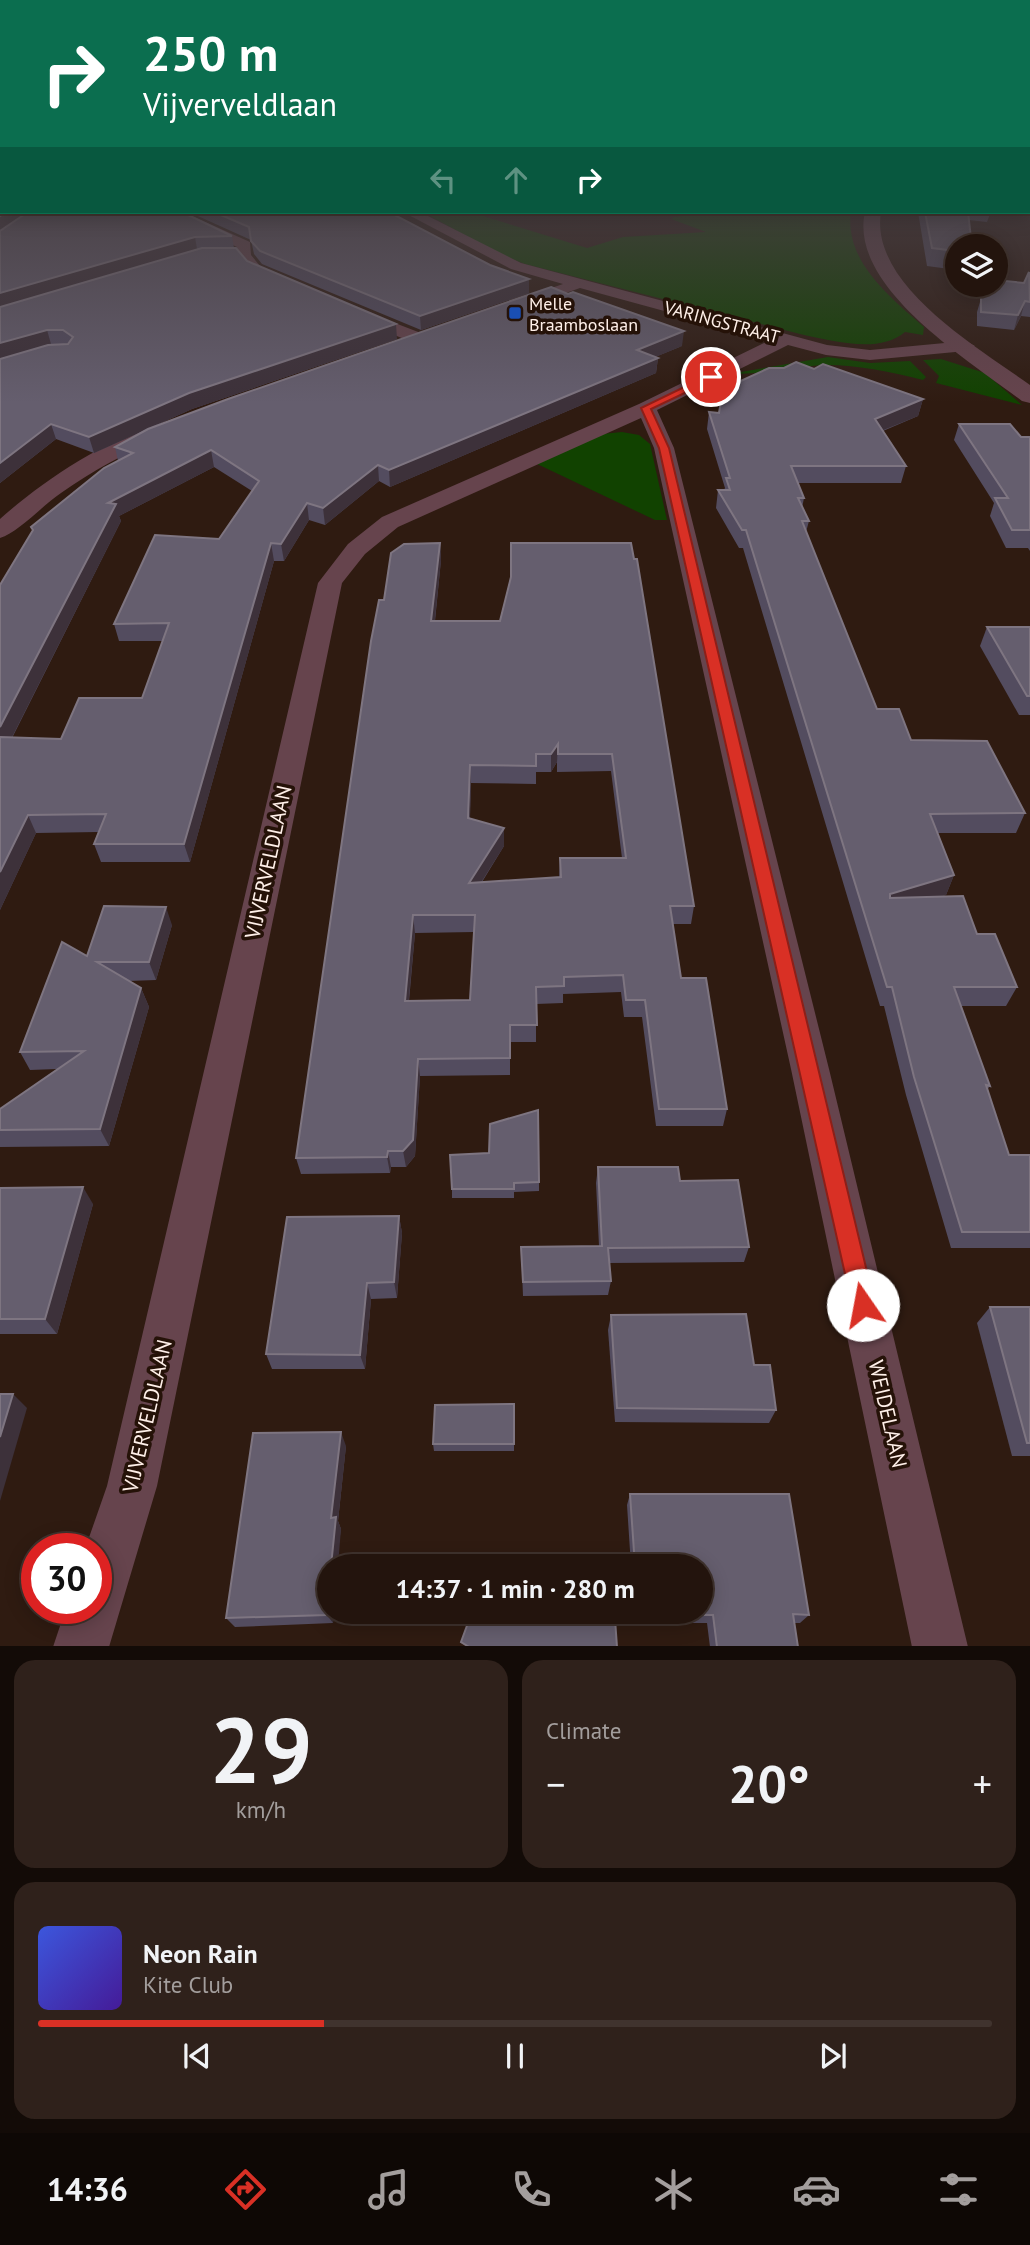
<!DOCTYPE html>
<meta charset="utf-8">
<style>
:root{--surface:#23140d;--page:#2f211b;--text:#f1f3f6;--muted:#a39e9d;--line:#40332e;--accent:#d93025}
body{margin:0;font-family:"PT Sans",sans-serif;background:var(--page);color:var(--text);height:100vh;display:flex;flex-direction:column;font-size:26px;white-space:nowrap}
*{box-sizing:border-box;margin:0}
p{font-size:23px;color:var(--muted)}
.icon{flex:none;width:38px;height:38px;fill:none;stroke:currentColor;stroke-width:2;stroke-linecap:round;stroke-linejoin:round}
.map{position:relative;height:1646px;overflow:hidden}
.panel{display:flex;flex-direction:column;gap:14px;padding:14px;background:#130b07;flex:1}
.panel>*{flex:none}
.banner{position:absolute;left:0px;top:0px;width:1031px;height:214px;box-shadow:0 4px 18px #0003,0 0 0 2px var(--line);background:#0b6e4f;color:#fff;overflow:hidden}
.fabs{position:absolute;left:945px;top:234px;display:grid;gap:14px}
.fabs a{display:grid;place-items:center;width:63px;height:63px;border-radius:50%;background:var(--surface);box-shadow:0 4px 18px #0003,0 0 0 2px var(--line);font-size:35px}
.speed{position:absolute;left:21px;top:1533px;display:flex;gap:14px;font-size:35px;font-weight:700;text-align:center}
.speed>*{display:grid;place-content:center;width:91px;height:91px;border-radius:50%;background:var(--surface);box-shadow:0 4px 18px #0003,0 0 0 2px var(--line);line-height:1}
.speed .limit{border:10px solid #d22;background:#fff;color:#111}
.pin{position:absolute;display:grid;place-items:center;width:60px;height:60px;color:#fff;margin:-30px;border:4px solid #fff;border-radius:50%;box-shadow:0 2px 7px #0007}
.me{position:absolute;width:77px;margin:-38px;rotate:348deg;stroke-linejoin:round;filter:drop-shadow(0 0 5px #0008)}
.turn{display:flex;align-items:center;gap:24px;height:147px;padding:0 28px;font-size:32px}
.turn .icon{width:91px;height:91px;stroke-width:2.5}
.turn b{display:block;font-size:49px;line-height:60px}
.lanes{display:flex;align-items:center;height:66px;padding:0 28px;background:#0003;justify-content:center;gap:35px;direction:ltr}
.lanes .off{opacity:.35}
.big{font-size:52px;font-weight:700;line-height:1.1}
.panel .tile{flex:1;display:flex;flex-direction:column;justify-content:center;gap:10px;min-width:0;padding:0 24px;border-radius:21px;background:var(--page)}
.panel .dial{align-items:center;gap:0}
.dial b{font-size:91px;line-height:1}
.song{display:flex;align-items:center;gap:21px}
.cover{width:84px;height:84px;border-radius:10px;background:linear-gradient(135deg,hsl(230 70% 55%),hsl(260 70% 35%))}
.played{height:7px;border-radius:4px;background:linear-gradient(90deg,var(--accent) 30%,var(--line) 30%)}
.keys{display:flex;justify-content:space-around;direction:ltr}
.heat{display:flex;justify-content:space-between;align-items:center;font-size:38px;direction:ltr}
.panel .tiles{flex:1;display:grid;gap:14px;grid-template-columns:1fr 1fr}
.tile:last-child{grid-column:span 2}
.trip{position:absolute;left:317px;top:1554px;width:396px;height:70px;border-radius:35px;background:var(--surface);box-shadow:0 4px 18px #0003,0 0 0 2px var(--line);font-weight:700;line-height:70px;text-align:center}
.tab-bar{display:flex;height:112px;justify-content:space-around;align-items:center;background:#0e0805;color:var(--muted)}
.tab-bar .icon{width:49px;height:49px}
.tab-bar .on{color:var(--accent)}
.tab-bar b{font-size:32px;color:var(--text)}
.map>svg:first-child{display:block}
</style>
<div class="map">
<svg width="1030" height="1647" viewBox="0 0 1030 1647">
<rect width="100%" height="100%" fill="#2f1b11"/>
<g fill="#114200">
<path d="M423 212H470L587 248 623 237 706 232 671 219 674 217 729 212H851C844 261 891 298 924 327L923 335 905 332C879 354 835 341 804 335L525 264 497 253Z"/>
<path d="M828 357 870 363 910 361 926 377 923 380C891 372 859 365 826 365 807 365 744 377 735 373Z"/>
<polygon points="941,359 985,373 1022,405 936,383 939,376 923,360"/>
<polygon points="622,432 639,435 650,444 667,520 655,520 535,463 602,434"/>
</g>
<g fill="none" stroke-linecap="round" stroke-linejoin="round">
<g fill="#66444d" fill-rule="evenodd">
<rect x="1029" y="200" width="1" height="8"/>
<polygon points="165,212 183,212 250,242 251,255 260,266 294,283 286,288 250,272 237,255 237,247"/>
<polygon points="403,212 420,212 521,263 827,345 870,350 966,341 975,346 966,351 870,360 826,355 788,345 657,410 674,448 829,1069 968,1647 912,1647 791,1069 654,448 641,418 398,527 365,554 342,583 157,1486 109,1647 53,1647 66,1608 96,1608 96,1549 85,1549 107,1486 318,583 348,544 382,517 639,404 770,340 580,288 526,307 514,307 514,301 563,284 511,269"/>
<polygon points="356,308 426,335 429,339 420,344 414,343 350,317 350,309"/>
<path d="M154 427 164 433 161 437C126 453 92 471 61 493 44 504 18 533 0 538V519C39 484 103 440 154 427Z"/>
</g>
<path fill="#66444d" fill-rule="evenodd" d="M865 212H881C869 285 979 348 1030 385V403L1022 401C970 361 848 287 865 212Z"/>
</g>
<g fill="#534c5f" fill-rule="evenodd">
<polygon points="189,212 389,212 529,293 421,330 262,264 254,254 251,240"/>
<polygon points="918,212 1004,212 1003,215 990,214 987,222 969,220 957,247 957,270 927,266"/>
<polygon points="9,225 232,236 234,248 247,261 397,339 192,409 94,453 56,439 0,483 0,359"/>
<polygon points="1030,272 1030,317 1021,316 1014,330 977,326 977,312 985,285 1024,283"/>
<path d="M682 346 655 357 658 358 656 373 390 487 379 481 325 525 309 520 284 561H274L190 862H101L94 844 98 832 36 833 0 910V585L33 531 31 527 118 461 115 447ZM214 467 252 491 219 539 114 624 119 641H163L142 698 61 739 12 738 121 521 119 516Z"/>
<polygon points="814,369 923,399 918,416 883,431 906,466 901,483 798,483 804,498 802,508 809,521 806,532 877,709 911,740 1025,813 1016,833 938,833 954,875 946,895 938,897 977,934 1017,987 1006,1006 961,1006 990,1086 987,1090 1009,1155 1030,1155 1030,1248 951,1248 906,1095 884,1006 880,1006 743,548 739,548 716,508 718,490 724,490 725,488 707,429 709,412 719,413"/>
<polygon points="959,424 1021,437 1030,437 1030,551 1028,548 1006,548 990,516 994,503 954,440"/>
<path d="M440 543 441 560 435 621H500L511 578V543L694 906 691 924H673L681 978 727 1109 723 1126H656L642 1017H624L621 992 563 994V1003L536 1004V1042H510V1075L420 1076 415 1156 406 1167H391L390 1173 301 1174 296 1158 384 600ZM557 762V772L611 771 622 858H560L559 877 482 882 504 846 470 818 471 783 536 784V772H551ZM474 932 470 1000 409 1001 415 933Z"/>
<polygon points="987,627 1030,627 1030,715 1019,715 980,646"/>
<polygon points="172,925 156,980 128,981 141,988 149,1007 109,1146 0,1147 0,1109 57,1069 30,1070 20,1052 87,956"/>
<polygon points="489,1153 539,1182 539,1191 514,1192 514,1198 452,1198 452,1189"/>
<polygon points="598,1167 680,1181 749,1247 744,1262 609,1263 611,1281 608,1295 523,1296 521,1247 599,1246 596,1183"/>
<polygon points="0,1188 93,1204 57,1334 0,1334"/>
<polygon points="399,1216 402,1233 397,1298 371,1299 365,1369 272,1369 266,1354"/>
<polygon points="990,1307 1030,1307 1030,1456 1012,1456 977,1323"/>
<polygon points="611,1315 754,1365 776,1410 769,1423 615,1422 608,1330"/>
<polygon points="514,1404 514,1451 434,1451 433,1444"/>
<polygon points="346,1446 338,1521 341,1529 329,1612 334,1612 333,1623 235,1627 226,1618"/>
<polygon points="630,1494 809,1615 800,1623 794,1623 798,1647 710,1647 707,1623 635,1623 634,1612 700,1612 700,1566 631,1566 627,1505"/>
</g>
<g fill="#3d313a">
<polygon points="6,212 26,212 0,232 0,216"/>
<polygon points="195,237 197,249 0,308 0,293"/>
<polygon points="529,279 529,293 421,330 420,316"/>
<polygon points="1025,301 1021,316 1014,330 1018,315"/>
<polygon points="396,324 397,339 192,409 94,453 89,437 189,393"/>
<polygon points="47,330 51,344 0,359 0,343"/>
<polygon points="684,331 682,346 636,365 637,350"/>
<polygon points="658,358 656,373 390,487 389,470"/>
<polygon points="923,399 918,416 871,435 875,419"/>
<polygon points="51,424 56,439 0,483 0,463"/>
<polygon points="211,450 214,467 119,516 121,521 3,755 0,749 0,727 108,503"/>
<polygon points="378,465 379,481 325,525 323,508"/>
<polygon points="307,503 309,520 284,561 281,544"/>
<polygon points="271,543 274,561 190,862 184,844"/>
<polygon points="440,543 441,560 433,638 431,621"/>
<polygon points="558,744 557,762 551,772 551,754"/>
<polygon points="470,765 471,783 469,836 468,818"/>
<polygon points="28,815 36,833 0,910 0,872"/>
<polygon points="504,828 504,846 470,900 469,883"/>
<polygon points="954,875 946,895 883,913 890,894"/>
<polygon points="166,907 172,925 156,980 149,962"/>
<polygon points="413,915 415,933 407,1018 405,1001"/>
<polygon points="141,988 149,1007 109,1146 100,1129"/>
<polygon points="418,1059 420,1076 415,1156 406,1167 403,1151"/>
<polygon points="388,1151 391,1167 390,1173 387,1157"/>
<polygon points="83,1187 93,1204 57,1334 45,1319"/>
<polygon points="399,1216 402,1233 397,1298 394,1282"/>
<polygon points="367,1283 371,1299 365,1369 360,1355"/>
<polygon points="13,1394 27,1408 0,1501 0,1437"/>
<polygon points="341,1432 346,1446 338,1521 341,1529 338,1566 331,1566 331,1518"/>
<polygon points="329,1591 329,1612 334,1612 333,1623 327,1615"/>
</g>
<g fill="#655e6e" stroke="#7e7581" stroke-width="2" fill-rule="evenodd">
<polygon points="0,173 2,173 2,212 6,212 0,216"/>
<polygon points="28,212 182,212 232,236 195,237 0,293 0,231"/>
<polygon points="214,212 389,212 490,265 529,279 420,316 260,251 251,241 249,227"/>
<polygon points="925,212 968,212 972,247 957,247 957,251 932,248"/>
<polygon points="202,248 236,248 247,261 396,324 189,393 89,437 51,424 0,463 0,359 48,345 68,344 73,337 63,330 47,330 0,343 0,307"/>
<polygon points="1029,272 1030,302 1025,301 1018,315 981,312 981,297 985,285 996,285 996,280 1024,283"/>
<polygon points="551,287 568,294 573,292 684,331 637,350 658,358 389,470 378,465 323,508 307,503 281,544 271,543 184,844 94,844 106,814 28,815 0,872 0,737 61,739 79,698 142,698 169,623 114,624 155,535 219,539 259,481 211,450 108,503 116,504 0,727 0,585 33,530 31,527 104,468 133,453 115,447 148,429 228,399"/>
<polygon points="796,362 814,369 823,364 923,399 875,419 906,466 791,466 804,498 798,498 809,521 802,521 877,709 899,709 911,740 987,741 1025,813 930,814 954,875 890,894 890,898 963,896 977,934 995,934 1017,987 954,987 990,1086 986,1085 1009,1155 1030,1155 1030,1232 962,1232 914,1077 892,987 887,987 746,530 742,530 718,490 730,490 726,478 730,478 709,412 719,413 723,389 769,368 784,368"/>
<polygon points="959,424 1010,424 1021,437 1030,437 1030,530 1012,530 995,498 1008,498"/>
<path d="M440 543 431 621H500L511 577V543H631L634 559H637L694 906H670L681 978H706L727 1109H659L645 1000H626L623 975 564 977V986L536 987 537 1025H510V1058L418 1059 413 1140 403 1151H388L387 1157 296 1158 371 641 379 600H384L391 553 404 544ZM558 744V754H612L626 858H560L561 877 469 883 504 828 468 818 470 765 536 766V754H551ZM413 915H475L470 1000 405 1001Z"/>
<polygon points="987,627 1030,627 1030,696 1027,696"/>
<polygon points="104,906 166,907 149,962 97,962 141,988 100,1129 0,1130 0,1109 84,1051 20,1052 62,942 87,956"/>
<polygon points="538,1110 539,1182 514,1183 514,1189 452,1189 450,1155 489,1153 490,1124"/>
<polygon points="598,1167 678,1167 680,1181 738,1180 749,1247 608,1248 611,1281 523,1282 521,1247 602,1246"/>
<polygon points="83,1187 45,1319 0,1319 0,1188"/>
<polygon points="399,1216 394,1282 367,1283 360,1355 266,1354 287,1217"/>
<polygon points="990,1307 1030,1307 1030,1443 1027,1443"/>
<polygon points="746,1314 754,1365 770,1365 776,1410 617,1408 611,1315"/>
<polygon points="0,1394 13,1394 0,1437"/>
<polygon points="514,1404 514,1444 433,1444 435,1405"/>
<polygon points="341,1432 331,1518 336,1517 331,1566 329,1566 329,1591 327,1615 226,1618 253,1433"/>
<polygon points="630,1494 789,1494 809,1615 793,1614 798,1647 717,1647 713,1615 639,1615 639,1612 700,1612 700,1566 635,1566"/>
<polygon points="472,1612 506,1612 502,1623 615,1619 617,1647 469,1647 461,1642"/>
</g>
<linearGradient id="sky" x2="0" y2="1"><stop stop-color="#1a0f09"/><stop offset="0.43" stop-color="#473f43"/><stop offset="1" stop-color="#473f43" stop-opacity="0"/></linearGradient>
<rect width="1030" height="403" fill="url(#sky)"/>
<polygon fill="#d93025" stroke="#8d1f18" stroke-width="2" points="711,374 714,379 651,409 669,448 875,1305 871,1313 863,1317 855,1313 852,1305 659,448 641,408"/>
<rect fill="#1a4fb4" stroke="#251208" stroke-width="2.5" x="508" y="306" width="14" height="14" rx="3.5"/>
<g text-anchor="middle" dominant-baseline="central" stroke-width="7" stroke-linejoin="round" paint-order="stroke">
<g font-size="18" fill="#fff0e9" stroke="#251208" text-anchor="start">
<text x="529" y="303">Melle<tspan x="529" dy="21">Braamboslaan</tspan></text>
</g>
<g font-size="18" fill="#fff0e9" stroke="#251208">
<text transform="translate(722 322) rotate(15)">VARINGSTRAAT</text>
</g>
<g font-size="21" fill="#fff0e9" stroke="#251208">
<text transform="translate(268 862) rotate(-78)">VIJVERVELDLAAN</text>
<text transform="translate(888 1414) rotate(77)">WEIDELAAN</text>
<text transform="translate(147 1416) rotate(-77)">VIJVERVELDLAAN</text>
</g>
</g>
</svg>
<div class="fabs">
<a><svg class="icon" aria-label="layers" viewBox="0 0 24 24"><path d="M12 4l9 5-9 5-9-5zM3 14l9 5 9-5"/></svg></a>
</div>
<div class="speed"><div class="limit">30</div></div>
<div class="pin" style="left:711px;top:377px;background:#d93025"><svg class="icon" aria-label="arrive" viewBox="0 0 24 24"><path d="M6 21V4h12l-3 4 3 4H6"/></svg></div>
<svg class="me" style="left:863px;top:1305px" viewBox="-20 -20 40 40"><circle r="19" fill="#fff"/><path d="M0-13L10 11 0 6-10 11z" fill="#d93025"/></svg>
<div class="trip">14:37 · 1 min · 280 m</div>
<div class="banner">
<div class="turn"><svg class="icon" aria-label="right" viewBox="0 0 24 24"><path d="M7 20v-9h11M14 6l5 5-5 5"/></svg><div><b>250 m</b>Vijverveldlaan</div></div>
<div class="lanes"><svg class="icon off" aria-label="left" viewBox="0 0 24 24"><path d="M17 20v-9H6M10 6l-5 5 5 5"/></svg><svg class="icon off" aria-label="ahead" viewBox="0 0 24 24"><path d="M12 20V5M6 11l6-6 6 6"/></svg><svg class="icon" aria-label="right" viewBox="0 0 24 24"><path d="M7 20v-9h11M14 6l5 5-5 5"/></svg></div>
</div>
</div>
<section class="panel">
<div class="tiles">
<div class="tile dial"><b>29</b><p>km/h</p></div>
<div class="tile"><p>Climate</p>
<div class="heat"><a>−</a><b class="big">20°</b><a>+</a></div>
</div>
<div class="tile">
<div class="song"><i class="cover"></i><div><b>Neon Rain</b><p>Kite Club</p></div></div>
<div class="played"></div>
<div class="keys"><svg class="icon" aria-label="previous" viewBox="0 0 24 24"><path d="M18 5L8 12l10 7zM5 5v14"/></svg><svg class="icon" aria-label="pause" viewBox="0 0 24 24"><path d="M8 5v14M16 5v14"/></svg><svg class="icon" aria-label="next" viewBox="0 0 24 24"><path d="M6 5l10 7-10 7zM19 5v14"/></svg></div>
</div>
</div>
</section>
<nav class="tab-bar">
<b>14:36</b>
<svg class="icon on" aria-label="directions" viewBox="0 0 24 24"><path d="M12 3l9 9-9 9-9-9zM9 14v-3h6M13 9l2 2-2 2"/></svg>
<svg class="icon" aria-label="music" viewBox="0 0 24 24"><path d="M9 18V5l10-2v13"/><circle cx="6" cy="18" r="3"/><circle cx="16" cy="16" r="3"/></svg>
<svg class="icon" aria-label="phone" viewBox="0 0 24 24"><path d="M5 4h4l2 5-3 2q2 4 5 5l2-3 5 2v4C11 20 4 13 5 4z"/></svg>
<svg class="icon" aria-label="climate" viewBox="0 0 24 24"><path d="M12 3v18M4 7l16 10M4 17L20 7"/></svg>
<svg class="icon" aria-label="car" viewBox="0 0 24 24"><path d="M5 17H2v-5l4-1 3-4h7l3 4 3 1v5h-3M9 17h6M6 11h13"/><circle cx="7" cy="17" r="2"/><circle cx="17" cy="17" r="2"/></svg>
<svg class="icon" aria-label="filters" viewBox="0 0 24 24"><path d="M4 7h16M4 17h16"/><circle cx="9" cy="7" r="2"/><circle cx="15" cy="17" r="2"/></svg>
</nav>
